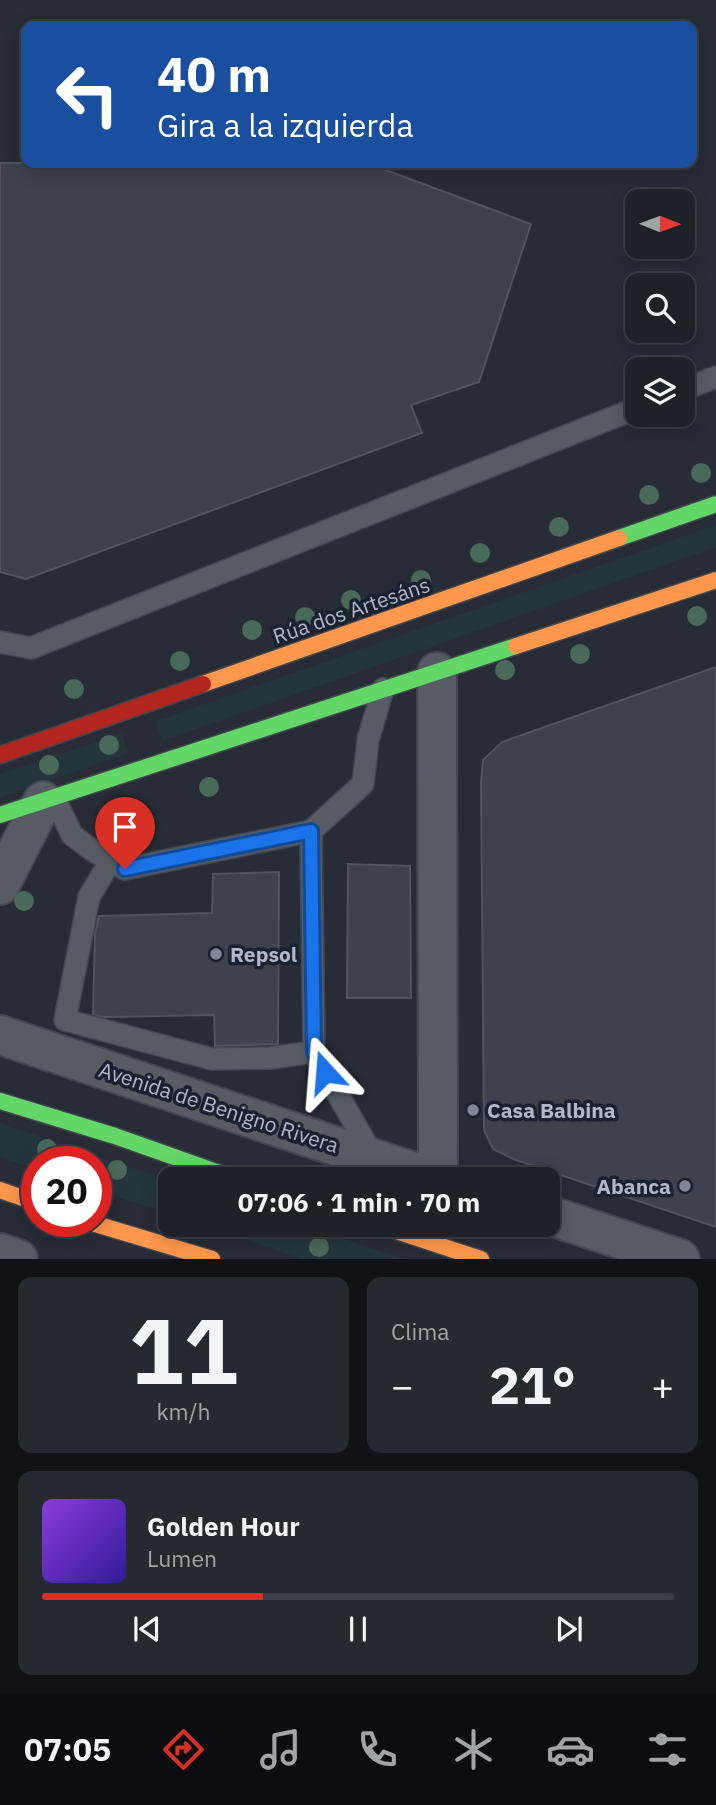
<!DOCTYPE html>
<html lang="es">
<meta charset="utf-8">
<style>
:root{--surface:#1d2128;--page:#252930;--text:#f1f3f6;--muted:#a0a3a8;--line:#3b3e45;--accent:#d93025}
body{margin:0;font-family:"IBM Plex Sans",sans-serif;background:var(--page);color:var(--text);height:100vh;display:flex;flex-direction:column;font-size:26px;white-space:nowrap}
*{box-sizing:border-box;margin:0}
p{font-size:23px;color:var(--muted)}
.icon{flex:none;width:38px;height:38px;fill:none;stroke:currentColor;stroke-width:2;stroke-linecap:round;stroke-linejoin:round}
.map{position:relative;height:1259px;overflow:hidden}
.side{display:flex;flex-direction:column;gap:18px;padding:18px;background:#101216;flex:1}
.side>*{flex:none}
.hud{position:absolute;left:21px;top:21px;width:676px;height:147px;border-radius:14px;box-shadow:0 4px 18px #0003,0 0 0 2px var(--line);background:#1a4fa0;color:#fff;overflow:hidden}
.needle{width:46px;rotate:91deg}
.buttons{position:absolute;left:625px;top:189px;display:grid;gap:14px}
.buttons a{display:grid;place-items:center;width:70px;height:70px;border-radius:14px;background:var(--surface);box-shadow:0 4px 18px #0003,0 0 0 2px var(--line);font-size:35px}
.speed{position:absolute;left:21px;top:1146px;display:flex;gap:14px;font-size:35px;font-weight:700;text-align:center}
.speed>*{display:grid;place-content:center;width:91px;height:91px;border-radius:50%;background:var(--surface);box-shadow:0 4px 18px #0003,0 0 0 2px var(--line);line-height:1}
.speed .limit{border:10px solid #d22;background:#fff;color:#111}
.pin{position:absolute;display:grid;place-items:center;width:60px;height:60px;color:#fff;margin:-72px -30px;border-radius:50% 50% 50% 0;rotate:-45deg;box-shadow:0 0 7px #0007}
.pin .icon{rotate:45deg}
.me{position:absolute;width:77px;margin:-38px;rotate:341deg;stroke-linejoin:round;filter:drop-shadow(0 0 5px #0008)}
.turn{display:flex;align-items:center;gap:24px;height:147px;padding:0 21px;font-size:32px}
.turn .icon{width:91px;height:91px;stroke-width:2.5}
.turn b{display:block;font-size:49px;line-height:60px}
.big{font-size:52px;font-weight:700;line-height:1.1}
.side .tile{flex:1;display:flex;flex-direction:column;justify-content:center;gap:10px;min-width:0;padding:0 24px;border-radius:14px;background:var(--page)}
.side .dial{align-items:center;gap:0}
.dial b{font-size:91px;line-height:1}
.song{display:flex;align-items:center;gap:21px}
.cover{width:84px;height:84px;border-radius:10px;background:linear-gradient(135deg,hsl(270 70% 55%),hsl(250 70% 35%))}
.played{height:7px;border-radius:4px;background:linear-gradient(90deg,var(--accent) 35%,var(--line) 35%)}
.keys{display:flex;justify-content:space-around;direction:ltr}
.heat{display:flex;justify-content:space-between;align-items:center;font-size:38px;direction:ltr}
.side .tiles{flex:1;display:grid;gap:18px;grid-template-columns:1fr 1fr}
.tile:last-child{grid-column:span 2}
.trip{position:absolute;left:158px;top:1167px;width:402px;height:70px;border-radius:14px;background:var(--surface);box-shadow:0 4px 18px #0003,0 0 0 2px var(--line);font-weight:700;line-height:70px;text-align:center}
.tabs{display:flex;height:112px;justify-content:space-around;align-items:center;background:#0c0d10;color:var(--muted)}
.tabs .icon{width:49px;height:49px}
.tabs .current{color:var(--accent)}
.tabs b{font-size:32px;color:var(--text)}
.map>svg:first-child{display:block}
</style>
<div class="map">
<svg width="716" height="1259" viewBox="0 0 716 1259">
<rect width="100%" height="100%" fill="#272c36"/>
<g fill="#24363c">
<polygon points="716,525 716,547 162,741 156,721"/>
<polygon points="122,733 128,753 0,798 0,774"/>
<polygon points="0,1123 170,1181 170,1214 96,1190 96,1162 37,1162 37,1170 0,1157"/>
<polygon points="201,1225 302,1225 404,1259 302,1259"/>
</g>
<g fill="#3e424c" stroke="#4f545e" stroke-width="2">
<polygon points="0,163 367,163 531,224 479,382 411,405 422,433 26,579 0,572"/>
<polygon points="716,667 716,1227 513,1159 493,1149 484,1130 481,782 483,760 502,742"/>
<polygon points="348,864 410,866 411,998 347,998"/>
<polygon points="279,872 278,1044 215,1046 214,1015 104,1017 93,1014 95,934 99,916 212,913 213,874"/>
</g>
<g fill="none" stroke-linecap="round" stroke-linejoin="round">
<g stroke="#43474f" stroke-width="24">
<g id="lane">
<polyline points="682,390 716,377"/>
<polyline points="0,642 31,648 637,408"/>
<polyline points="54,797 72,835 92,850 125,869 311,831"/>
<polyline points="111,860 89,897 65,1020 212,1059 270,1058 314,1052"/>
<polyline points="374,1158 314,1052 311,831 363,784 368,740 383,689"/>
</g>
</g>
<g stroke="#43474f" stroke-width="42">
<g id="street">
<polyline points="437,672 438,1180"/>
<polyline points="0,885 43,801"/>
<polyline points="0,1035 438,1180"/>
<polyline points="548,1215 680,1259"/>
<polyline points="0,1253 18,1259"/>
</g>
</g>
<g stroke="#43474f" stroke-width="19">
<g id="fast">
<polyline points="619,538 716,504"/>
<polyline points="0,815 516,646"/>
<polyline points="0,1101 115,1136 239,1180"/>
</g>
</g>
<g stroke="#43474f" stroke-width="19">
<g id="slow">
<polyline points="516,646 716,580"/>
<polyline points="203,684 619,538"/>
<polyline points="0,1190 37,1203"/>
<polyline points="89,1222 212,1259"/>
<polyline points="378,1225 481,1259"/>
</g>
</g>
<g stroke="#43474f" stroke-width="19">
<polyline id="jam" points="0,755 203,684"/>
</g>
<use href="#lane" stroke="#575b64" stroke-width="21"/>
<use href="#street" stroke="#575b64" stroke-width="38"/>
<use href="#fast" stroke="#63d668" stroke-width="16"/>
<use href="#slow" stroke="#ff974d" stroke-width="16"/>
<use href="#jam" stroke="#b3261e" stroke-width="16"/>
</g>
<g fill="#496959">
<circle cx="701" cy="473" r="10"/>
<circle cx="649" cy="495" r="10"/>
<circle cx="559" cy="527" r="10"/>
<circle cx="480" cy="553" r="10"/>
<circle cx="421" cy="580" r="10"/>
<circle cx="351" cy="600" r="10"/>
<circle cx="697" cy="616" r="10"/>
<circle cx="305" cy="617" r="10"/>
<circle cx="252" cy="630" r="10"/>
<circle cx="580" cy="654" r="10"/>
<circle cx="180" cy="661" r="10"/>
<circle cx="505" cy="670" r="10"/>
<circle cx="74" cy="689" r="10"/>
<circle cx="109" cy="745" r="10"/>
<circle cx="49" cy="765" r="10"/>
<circle cx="209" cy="787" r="10"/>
<circle cx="24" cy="901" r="10"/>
<circle cx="47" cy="1149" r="10"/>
<circle cx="117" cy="1170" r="10"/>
<circle cx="319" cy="1247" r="10"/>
</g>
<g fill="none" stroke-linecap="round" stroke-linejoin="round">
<g stroke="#114b97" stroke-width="18">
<polyline id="route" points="125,869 311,831 314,1052 325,1072"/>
</g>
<use href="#route" stroke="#1a73e8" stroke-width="12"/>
</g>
<g fill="#808695" stroke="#1a2231" stroke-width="2.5">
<circle cx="216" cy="954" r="7"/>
<circle cx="473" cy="1110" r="7"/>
<circle cx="685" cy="1186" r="7"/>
</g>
<g text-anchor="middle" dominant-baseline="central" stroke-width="7" stroke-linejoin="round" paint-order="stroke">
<g font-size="21" fill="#b0b7c8" stroke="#1a2231">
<text transform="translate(351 610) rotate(-19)">Rúa dos Artesáns</text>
<text transform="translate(219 1107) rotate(18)">Avenida de Benigno Rivera</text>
</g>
<g font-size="21" font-weight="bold" fill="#b0b7c8" stroke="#1a2231" text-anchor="start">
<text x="230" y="954">Repsol</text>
<text x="487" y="1110">Casa Balbina</text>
<text x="671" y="1186" text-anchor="end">Abanca</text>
</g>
</g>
</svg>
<div class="buttons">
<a><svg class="needle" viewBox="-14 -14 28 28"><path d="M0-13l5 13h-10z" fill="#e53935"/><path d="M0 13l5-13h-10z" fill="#a0a3a8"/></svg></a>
<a><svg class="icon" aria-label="search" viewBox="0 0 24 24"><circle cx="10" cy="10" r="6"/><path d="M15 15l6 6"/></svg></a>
<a><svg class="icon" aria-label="layers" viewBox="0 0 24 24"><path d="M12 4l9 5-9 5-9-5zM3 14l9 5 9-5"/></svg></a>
</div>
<div class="speed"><div class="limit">20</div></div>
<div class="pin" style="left:125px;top:869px;background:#d93025"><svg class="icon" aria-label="arrive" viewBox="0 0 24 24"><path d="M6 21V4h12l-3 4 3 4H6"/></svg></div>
<svg class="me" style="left:325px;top:1072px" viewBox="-20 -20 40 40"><path d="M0-17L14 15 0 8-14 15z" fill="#1a73e8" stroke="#fff" stroke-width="4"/></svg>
<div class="trip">07:06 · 1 min · 70 m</div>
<div class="hud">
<div class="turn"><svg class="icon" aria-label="left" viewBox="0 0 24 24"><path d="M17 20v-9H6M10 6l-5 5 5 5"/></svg><div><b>40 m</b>Gira a la izquierda</div></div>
</div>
</div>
<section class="side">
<div class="tiles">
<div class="tile dial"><b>11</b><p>km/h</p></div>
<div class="tile"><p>Clima</p>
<div class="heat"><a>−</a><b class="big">21°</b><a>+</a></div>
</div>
<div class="tile">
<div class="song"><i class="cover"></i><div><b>Golden Hour</b><p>Lumen</p></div></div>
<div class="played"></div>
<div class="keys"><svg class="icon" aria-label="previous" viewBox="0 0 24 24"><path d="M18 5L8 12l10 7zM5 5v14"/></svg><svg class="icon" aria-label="pause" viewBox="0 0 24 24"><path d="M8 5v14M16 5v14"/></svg><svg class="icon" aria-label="next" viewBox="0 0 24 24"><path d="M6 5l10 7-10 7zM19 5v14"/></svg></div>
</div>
</div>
</section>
<nav class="tabs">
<b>07:05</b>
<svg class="icon current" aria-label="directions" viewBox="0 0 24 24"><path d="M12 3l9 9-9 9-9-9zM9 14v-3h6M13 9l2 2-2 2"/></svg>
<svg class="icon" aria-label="music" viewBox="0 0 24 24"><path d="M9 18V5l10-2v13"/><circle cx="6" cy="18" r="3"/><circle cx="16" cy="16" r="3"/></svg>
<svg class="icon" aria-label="phone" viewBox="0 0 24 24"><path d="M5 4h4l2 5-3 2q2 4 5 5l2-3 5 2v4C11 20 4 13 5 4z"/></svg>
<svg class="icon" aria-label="climate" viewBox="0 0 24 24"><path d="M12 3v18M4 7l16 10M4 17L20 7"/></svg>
<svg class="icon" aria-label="car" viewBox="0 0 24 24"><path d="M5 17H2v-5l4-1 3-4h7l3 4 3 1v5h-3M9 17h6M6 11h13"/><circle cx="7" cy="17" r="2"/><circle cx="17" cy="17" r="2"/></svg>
<svg class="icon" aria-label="filters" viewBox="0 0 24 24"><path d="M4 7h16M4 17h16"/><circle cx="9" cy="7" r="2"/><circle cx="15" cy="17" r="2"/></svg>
</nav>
